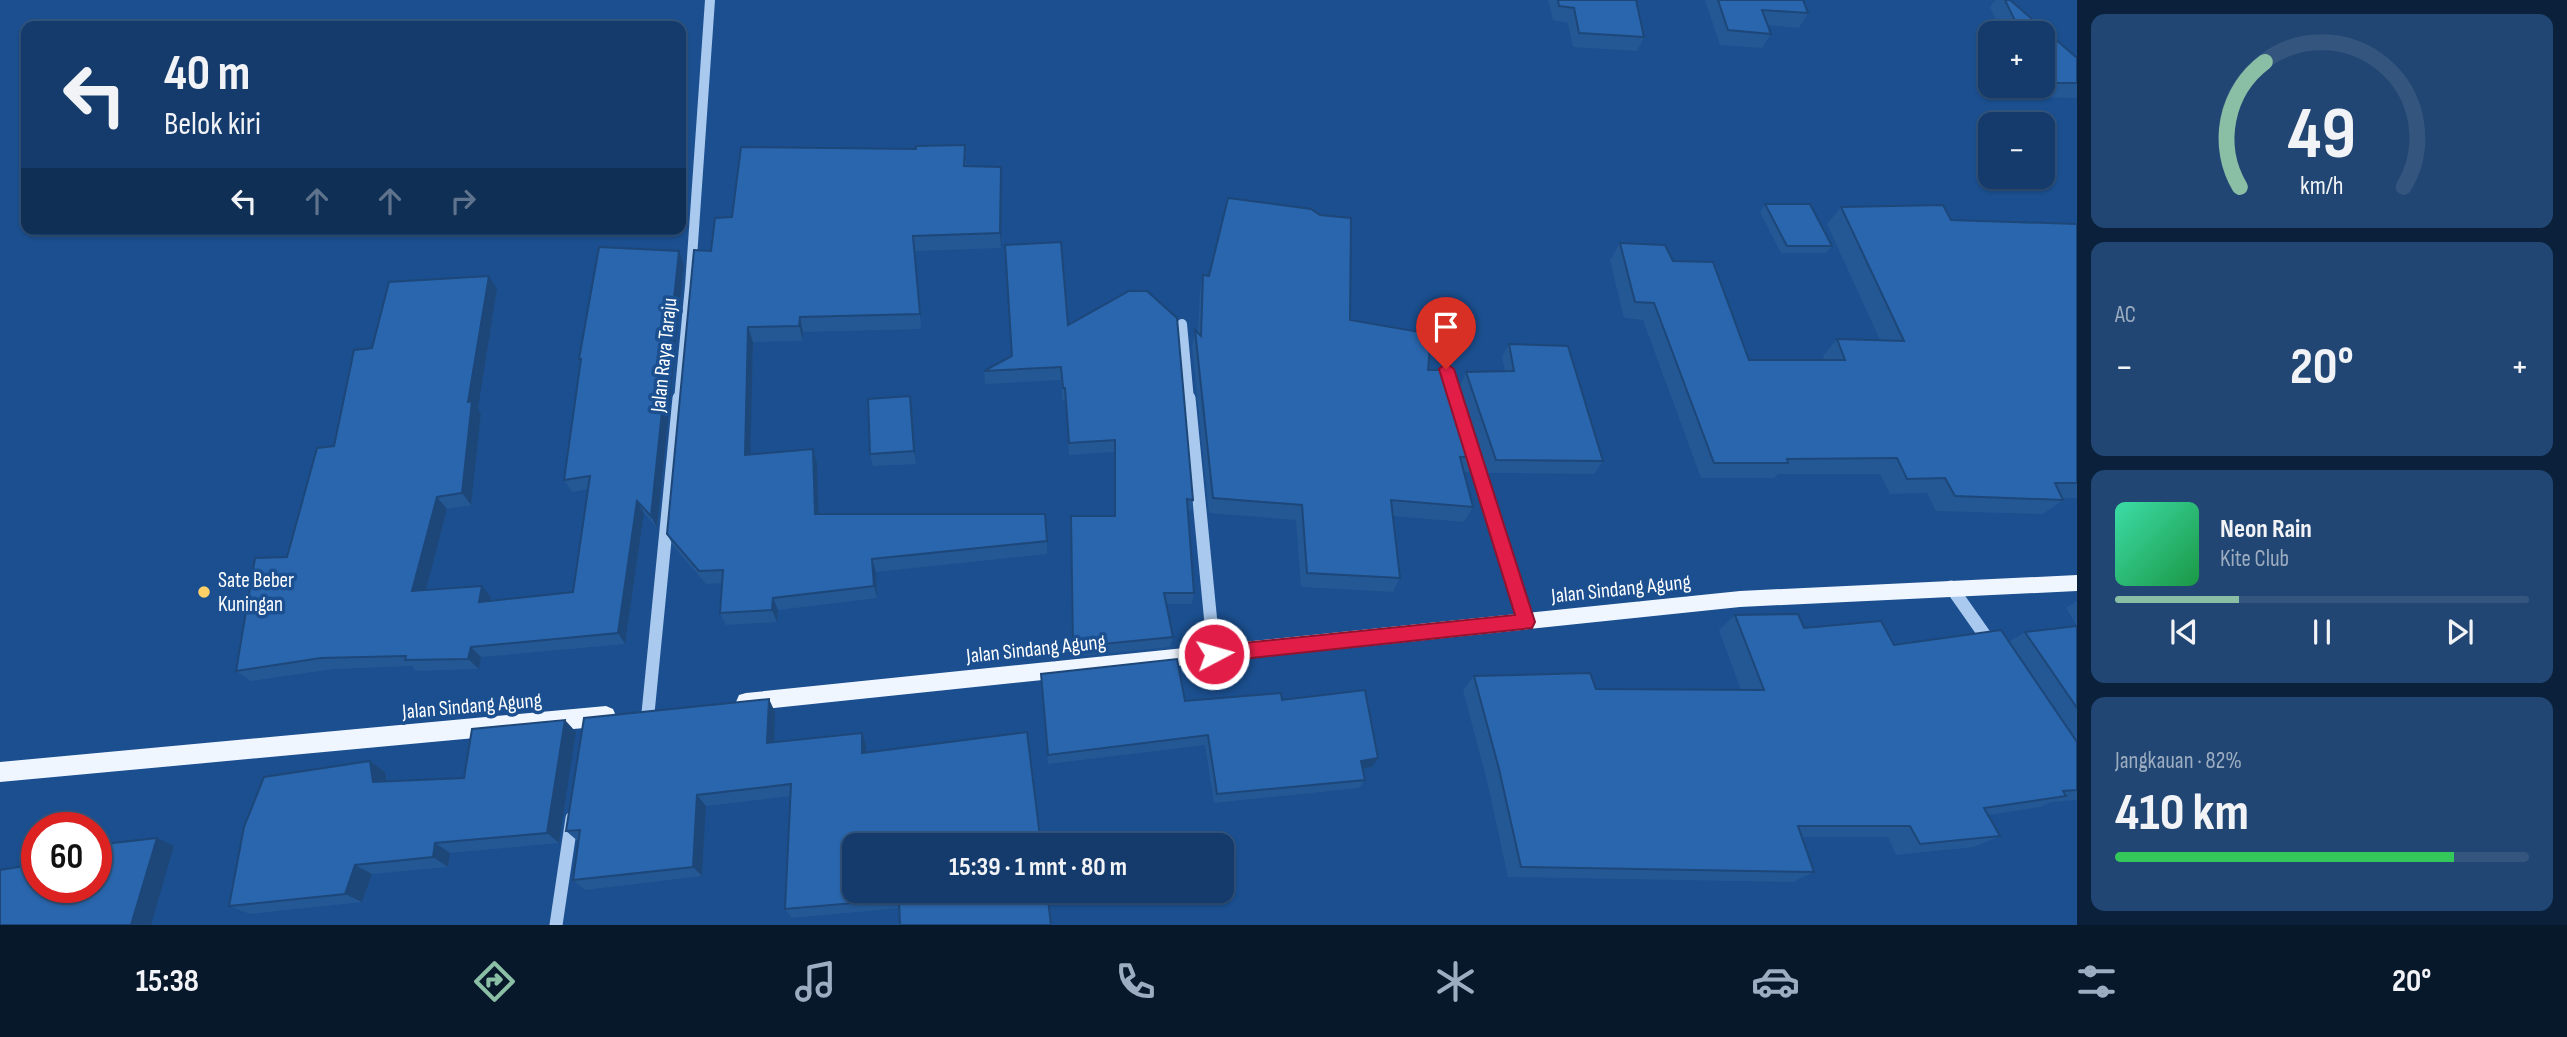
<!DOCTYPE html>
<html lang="id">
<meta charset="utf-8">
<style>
:root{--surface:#143b6b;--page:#214673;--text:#f1f3f6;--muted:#9dadc1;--line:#33557e;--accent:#8abfa5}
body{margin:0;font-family:"Sofia Sans Condensed",sans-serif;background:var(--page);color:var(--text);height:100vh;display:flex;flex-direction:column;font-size:26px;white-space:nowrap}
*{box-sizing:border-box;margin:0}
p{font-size:23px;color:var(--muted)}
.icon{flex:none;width:38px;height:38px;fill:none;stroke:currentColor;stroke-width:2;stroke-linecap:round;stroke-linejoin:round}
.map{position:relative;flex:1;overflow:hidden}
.details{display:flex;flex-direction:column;gap:14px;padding:14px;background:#0b203b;width:490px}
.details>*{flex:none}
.hud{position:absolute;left:21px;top:21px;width:665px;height:214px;border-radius:14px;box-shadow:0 2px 5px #0004,0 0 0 2px var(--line);background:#143b6b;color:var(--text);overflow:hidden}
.tools{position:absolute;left:1978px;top:21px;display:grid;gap:14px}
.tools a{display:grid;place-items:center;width:77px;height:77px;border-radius:14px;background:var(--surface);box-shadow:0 2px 5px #0004,0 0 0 2px var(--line);font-size:35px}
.speed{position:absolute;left:21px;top:812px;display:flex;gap:14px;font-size:35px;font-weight:700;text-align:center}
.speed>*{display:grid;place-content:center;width:91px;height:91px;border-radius:50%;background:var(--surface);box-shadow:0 2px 5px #0004,0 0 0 2px var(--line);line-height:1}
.speed .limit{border:10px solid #d22;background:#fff;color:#111}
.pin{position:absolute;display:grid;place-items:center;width:60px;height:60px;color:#fff;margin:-72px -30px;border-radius:50% 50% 50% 0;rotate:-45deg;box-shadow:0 0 7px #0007}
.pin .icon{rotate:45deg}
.me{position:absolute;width:77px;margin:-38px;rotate:84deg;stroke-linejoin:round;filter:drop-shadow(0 0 5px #0008)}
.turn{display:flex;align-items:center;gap:24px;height:147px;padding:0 28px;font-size:32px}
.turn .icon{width:91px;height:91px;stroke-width:2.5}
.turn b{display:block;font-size:49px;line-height:60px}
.lanes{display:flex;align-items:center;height:66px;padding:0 28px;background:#0003;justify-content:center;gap:35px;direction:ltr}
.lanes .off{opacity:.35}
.big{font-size:52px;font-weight:700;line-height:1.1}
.details .card{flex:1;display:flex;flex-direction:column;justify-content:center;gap:10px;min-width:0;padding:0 24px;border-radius:14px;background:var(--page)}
.details .dial{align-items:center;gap:0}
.dial svg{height:182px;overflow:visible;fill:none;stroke:var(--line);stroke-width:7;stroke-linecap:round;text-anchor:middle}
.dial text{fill:var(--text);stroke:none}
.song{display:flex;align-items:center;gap:21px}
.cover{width:84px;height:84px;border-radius:10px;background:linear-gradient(135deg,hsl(160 70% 55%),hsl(140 70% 35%))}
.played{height:7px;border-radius:4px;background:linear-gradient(90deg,var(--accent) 30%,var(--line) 30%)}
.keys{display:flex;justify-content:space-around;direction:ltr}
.heat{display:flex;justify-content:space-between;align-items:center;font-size:38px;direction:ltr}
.charge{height:10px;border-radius:5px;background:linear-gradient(90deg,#34c759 82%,var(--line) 0)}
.trip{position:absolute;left:842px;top:833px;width:392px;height:70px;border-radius:14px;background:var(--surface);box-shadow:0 2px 5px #0004,0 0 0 2px var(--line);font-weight:700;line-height:70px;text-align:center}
.dock{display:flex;height:112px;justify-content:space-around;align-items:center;background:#08182b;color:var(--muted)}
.dock .icon{width:49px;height:49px}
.dock .on{color:var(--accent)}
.dock b{font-size:32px;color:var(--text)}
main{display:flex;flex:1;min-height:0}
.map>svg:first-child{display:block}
</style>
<main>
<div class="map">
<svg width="2077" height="925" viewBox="0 0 2077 925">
<rect width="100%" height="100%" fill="#1b4f8f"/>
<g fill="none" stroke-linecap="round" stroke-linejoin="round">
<g stroke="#a9c9ee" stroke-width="10">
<polyline points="1182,324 1189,400"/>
<polyline points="679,400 690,286 710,0"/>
</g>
<g stroke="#a9c9ee" stroke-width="13">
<polyline points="1189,398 1214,654"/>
<polyline points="1470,446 1526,622"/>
<polyline points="1951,587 1991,644"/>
<polyline points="648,713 679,398"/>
<polyline points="556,925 572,818"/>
</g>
<g fill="#f0f6ff" fill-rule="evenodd">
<polygon points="2077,575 2077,591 1740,607 746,711 739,709 736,702 739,695 746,693 1740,591"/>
<polygon points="606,706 613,709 616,716 613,723 606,726 0,782 0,762"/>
</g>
</g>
<g fill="#245895">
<polygon points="1548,0 1636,0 1644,37 1637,51 1573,47 1568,23 1553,20"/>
<polygon points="1705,0 1803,0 1808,13 1799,28 1768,25 1771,34 1762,48 1720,45"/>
<polygon points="1995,0 2010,0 2077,58 2077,98 2033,97 2028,86 2042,86 2042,33 2002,33 1990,7"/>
<polygon points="916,149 966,161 966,167 1002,183 1001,248 915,251 921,329 803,332 803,341 753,342 750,455 813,449 817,463 818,514 1047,541 1047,554 876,572 877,598 778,610 777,622 726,625 720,613 722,583 706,584 674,547 667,534 711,251 732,217"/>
<polygon points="1765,204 1832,246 1826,253 1781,253 1760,212"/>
<polygon points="1841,207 1951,220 2077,224 2077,498 2062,498 2063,500 2043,514 1936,511 1927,493 1890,494 1880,474 1778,474 1774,478 1701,478 1643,320 1624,318 1610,260 1620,243 1673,261 1749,360 1824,360 1823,356 1837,339 1880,340 1827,224"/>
<polygon points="679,251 684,265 657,528 644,513 625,644 481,657 479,669 416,671 412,666 334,669 251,681 236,671 287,557 334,446 372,348 497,289 478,409 481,414 471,505 447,509 426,590 491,597 491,600 573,592 588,489 572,492 564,480 581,362 579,359"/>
<polygon points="1203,275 1350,320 1428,370 1478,457 1469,472 1464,472 1473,507 1464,522 1393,516 1400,578 1393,592 1301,587 1296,520 1209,513 1192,347 1195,330 1198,333 1200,292"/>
<polygon points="1068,325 1193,500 1191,511 1188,511 1194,593 1192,604 1166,604 1173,637 1170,647 1072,657 1071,516 1114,516 1114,452 1069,455 1065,400 1062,400 1061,380 985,384 984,371"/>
<polygon points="1509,344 1603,461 1594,474 1488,473 1460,386 1466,372 1505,371 1502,357"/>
<polygon points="912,409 916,464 873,466 870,454"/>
<polygon points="2077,601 2077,626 2066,608"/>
<polygon points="1735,615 1894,645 2009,642 2025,632 2077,626 2077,800 2052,802 2040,807 1988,815 2000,836 1974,847 1896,855 1888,837 1801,837 1814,872 1793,882 1508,877 1487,781 1463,690 1474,676 1596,689 1741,690 1719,630"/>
<polygon points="1041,674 1185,701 1372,767 1362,769 1365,780 1359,788 1214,803 1205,745 1048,764 1041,684"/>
<polygon points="775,712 774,742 862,733 866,745 866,752 1047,891 899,908 792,918 785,909 791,796 706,806 702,876 585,890 573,880 579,842 566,831"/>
<polygon points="576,732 559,843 450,853 448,867 372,874 362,902 250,914 229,906 370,761 385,772 387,781 464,778"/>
</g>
<g fill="#1d4779">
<polygon points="1001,167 1002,183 1001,248 1000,233"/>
<polygon points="679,251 684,265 657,528 651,516"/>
<polygon points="489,276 497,289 478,409 481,414 471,505 462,493 468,402"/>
<polygon points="800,317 803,332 803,341 799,326"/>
<polygon points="748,327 753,342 750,469 745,455"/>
<polygon points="910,396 912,409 916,464 914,451"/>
<polygon points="813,449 817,463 819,527 815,514"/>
<polygon points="437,497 447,509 423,602 412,591"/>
<polygon points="637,501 644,513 625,644 618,633"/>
<polygon points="872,559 876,572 877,598 874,586"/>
<polygon points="482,586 491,597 488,613 479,602"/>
<polygon points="773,598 778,610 777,622 772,610"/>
<polygon points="471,647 481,657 479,669 468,659"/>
<polygon points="769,699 775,712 774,755 767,743"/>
<polygon points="565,720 576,732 559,843 547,833"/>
<polygon points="862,733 866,745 866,765 862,753"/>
<polygon points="1378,758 1372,767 1355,770 1361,761"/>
<polygon points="370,761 385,772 388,793 373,782"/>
<polygon points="697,795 706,806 702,876 693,867"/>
<polygon points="157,838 174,846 151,925 131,925"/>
<polygon points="435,843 450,853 448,867 433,857"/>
<polygon points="355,865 372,874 362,902 345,894"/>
</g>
<g fill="#2a66ad" stroke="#1d4779" stroke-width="2">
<polygon points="1558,0 1636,0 1644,37 1579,33 1574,8 1559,6"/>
<polygon points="1718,0 1803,0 1808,13 1762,10 1771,34 1728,30"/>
<polygon points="2005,0 2010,0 2077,58 2077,83 2046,83 2042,76 2042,33 2021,33"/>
<polygon points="654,23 654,26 615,26"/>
<polygon points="965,145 964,166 1001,167 1000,233 913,236 920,314 800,317 799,326 748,327 745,455 813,449 815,514 1045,514 1047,541 872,559 874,586 773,598 772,610 720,613 723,570 699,571 667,534 694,250 711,251 715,218 732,217 741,147 916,149 916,146"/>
<polygon points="1228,198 1311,209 1320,215 1351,218 1350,320 1431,334 1428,370 1451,370 1478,457 1460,457 1473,507 1391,500 1400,578 1307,573 1302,505 1213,498 1195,330 1201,336 1203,275 1209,276"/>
<polygon points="1765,204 1810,204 1832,246 1787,246"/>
<polygon points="1943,205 1951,220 2077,224 2077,483 2055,483 2063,500 1955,496 1945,478 1907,479 1897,458 1787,459 1788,463 1714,463 1654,303 1635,302 1620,243 1665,245 1673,261 1713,262 1749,360 1845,360 1837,339 1904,341 1841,207"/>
<polygon points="1061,242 1068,325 1129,291 1147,291 1177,318 1193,500 1187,499 1194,593 1164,593 1173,637 1073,647 1071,516 1115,516 1115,440 1069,443 1065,388 1063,388 1061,367 984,371 1012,356 1005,245"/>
<polygon points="599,247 679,251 651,516 637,501 618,633 471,647 468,659 405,660 406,656 321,658 236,671 255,558 287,557 317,448 334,446 354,350 372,348 389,282 489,276 468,402 472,401 462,493 437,497 412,591 482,586 479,602 573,592 590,476 564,480 581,359 579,359"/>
<polygon points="1509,344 1568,346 1603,461 1496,460 1466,372 1514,371"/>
<polygon points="910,396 914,451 870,454 868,399"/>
<polygon points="1798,614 1804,628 1881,621 1894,645 2001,630 2077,742 2077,790 2063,791 2066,796 1984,808 2000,836 1920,844 1910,826 1798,826 1814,872 1521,867 1499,769 1474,676 1590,673 1596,689 1764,690 1735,615"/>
<polygon points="2077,626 2077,708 2025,632"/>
<polygon points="1177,659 1185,701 1281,693 1282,700 1365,690 1378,758 1361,761 1365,780 1217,794 1208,735 1048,755 1041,674"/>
<polygon points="769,699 767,743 862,733 862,753 1027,732 1041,845 854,845 854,891 1047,891 1051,925 900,925 899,899 785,909 791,784 697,795 693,867 573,880 580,830 566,831 584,718"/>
<polygon points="565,720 547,833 435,843 433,857 355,865 345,894 229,906 244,827 264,777 370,761 373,782 464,778 472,729"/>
<polygon points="157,838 131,925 0,925 0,870 37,864 37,887 96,887 96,845"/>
</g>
<polygon fill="#e11d48" stroke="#92132f" stroke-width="2" points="1446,363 1454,369 1535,622 1532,628 1214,662 1207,660 1205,654 1207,648 1214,646 1515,615 1439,369"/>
<circle fill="#ffd166" stroke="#1b4f8f" stroke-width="2.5" cx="204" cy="592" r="7"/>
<g text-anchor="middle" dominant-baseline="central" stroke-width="7" stroke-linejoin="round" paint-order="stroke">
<g font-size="21" fill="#fff" stroke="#1b4f8f">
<text transform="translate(664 355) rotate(-84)">Jalan Raya Taraju</text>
<text transform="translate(1621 589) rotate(-6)">Jalan Sindang Agung</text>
<text transform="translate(1036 649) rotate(-6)">Jalan Sindang Agung</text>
<text transform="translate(472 706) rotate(-5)">Jalan Sindang Agung</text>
</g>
<g font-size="21" fill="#fff" stroke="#1b4f8f" text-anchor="start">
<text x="218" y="580">Sate Beber<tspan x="218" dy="24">Kuningan</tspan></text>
</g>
</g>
</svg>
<div class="tools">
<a>+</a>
<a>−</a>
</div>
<div class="speed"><div class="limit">60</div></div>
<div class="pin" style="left:1446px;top:369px;background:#d93025"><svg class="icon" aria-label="arrive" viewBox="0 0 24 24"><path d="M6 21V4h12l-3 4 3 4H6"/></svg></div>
<svg class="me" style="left:1214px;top:654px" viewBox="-20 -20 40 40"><circle r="17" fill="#e11d48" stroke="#fff" stroke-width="3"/><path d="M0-11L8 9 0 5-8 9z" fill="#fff"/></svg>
<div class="trip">15:39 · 1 mnt · 80 m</div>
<div class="hud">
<div class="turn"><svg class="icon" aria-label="left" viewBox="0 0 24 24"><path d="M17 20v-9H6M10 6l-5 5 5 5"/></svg><div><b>40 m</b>Belok kiri</div></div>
<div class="lanes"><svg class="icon" aria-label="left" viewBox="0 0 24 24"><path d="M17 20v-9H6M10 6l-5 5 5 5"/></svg><svg class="icon off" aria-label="ahead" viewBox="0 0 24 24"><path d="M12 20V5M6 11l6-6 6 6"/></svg><svg class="icon off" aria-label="ahead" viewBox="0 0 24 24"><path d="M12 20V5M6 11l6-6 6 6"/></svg><svg class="icon off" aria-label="right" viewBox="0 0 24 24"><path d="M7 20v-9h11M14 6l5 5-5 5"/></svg></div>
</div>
</div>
<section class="details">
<div class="card dial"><svg viewBox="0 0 100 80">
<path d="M14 69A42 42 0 1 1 86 69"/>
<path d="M14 69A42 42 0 0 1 25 14" stroke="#8abfa5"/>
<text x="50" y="56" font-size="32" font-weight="700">49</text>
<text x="50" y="72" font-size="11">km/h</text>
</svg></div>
<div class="card"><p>AC</p>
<div class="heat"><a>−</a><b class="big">20°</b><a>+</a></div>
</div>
<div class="card">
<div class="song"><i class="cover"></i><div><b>Neon Rain</b><p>Kite Club</p></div></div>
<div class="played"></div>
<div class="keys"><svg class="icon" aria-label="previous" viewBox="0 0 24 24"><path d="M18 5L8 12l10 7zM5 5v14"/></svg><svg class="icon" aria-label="pause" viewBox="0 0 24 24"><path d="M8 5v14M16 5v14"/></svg><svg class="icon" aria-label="next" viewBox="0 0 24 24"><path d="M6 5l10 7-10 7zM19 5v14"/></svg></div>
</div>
<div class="card"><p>Jangkauan · 82%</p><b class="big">410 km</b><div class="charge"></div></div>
</section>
</main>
<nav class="dock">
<b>15:38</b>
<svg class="icon on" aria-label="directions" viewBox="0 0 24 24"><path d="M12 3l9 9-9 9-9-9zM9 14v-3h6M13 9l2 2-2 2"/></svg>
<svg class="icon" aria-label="music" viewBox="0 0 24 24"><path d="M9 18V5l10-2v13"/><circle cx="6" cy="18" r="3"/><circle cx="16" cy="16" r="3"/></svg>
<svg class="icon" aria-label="phone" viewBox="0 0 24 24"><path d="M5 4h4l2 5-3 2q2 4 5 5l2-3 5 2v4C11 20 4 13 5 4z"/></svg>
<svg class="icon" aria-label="climate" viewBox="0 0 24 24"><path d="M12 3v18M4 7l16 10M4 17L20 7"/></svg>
<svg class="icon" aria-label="car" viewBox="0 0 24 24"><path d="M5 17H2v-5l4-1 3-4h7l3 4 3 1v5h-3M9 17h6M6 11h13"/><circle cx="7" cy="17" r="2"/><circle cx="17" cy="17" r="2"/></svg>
<svg class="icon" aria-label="filters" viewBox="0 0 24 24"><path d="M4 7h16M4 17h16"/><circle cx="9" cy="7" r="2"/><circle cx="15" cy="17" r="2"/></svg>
<b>20°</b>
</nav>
